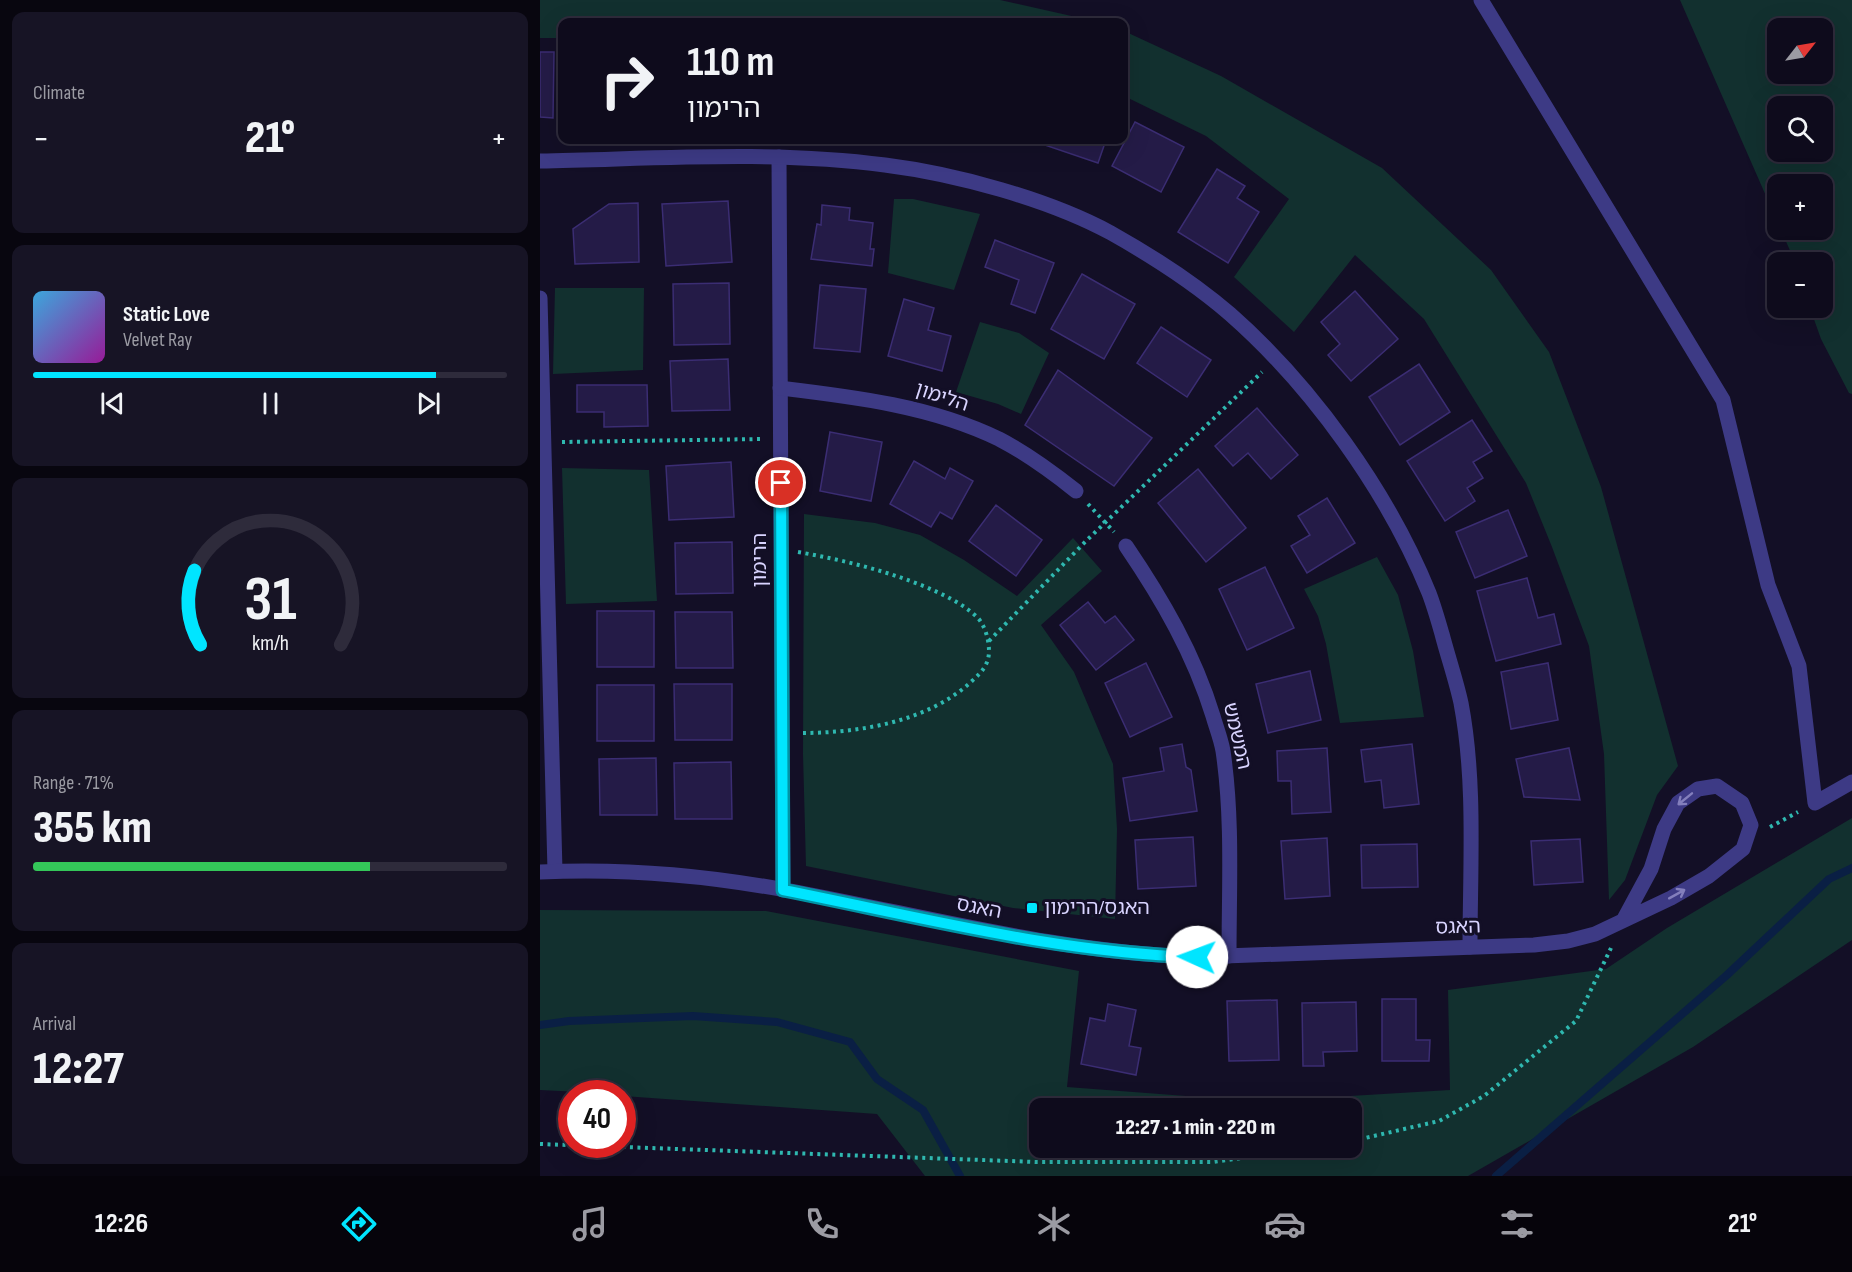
<!DOCTYPE html>
<meta charset="utf-8">
<style>
:root{--surface:#0e0b1c;--page:#171425;--text:#f1f3f6;--muted:#9b9ba3;--line:#2e2b3b;--accent:#00e5ff}
body{margin:0;font-family:"Sofia Sans Condensed","Noto Sans Hebrew",sans-serif;background:var(--page);color:var(--text);height:100vh;display:flex;flex-direction:column;font-size:22px;white-space:nowrap}
*{box-sizing:border-box;margin:0}
p{font-size:20px;color:var(--muted)}
.icon{flex:none;width:33px;height:33px;fill:none;stroke:currentColor;stroke-width:2;stroke-linecap:round;stroke-linejoin:round}
.map{position:relative;flex:1;overflow:hidden}
.panel{display:flex;flex-direction:column;gap:12px;padding:12px;background:#08060f;width:540px}
.panel>*{flex:none}
.top-card{position:absolute;left:18px;top:18px;width:570px;height:126px;border-radius:12px;box-shadow:0 6px 24px #0002,0 0 0 2px var(--line);background:#0e0b1c;color:var(--text);overflow:hidden}
.needle{width:39px;rotate:59deg}
.tools{position:absolute;left:1227px;top:18px;display:grid;gap:12px}
.tools a{display:grid;place-items:center;width:66px;height:66px;border-radius:12px;background:var(--surface);box-shadow:0 6px 24px #0002,0 0 0 2px var(--line);font-size:30px}
.speed{position:absolute;left:18px;top:1080px;display:flex;gap:12px;font-size:30px;font-weight:700;text-align:center}
.speed>*{display:grid;place-content:center;width:78px;height:78px;border-radius:50%;background:var(--surface);box-shadow:0 6px 24px #0002,0 0 0 2px var(--line);line-height:1}
.speed .limit{border:9px solid #d22;background:#fff;color:#111}
.pin{position:absolute;display:grid;place-items:center;width:51px;height:51px;color:#fff;margin:-26px;border:3px solid #fff;border-radius:50%;box-shadow:0 2px 6px #0007}
.me{position:absolute;width:66px;margin:-33px;rotate:272deg;stroke-linejoin:round;filter:drop-shadow(0 0 4px #0008)}
.turn{display:flex;align-items:center;gap:21px;height:126px;padding:0 30px;font-size:27px}
.turn .icon{width:78px;height:78px;stroke-width:2.5}
.turn b{display:block;font-size:42px;line-height:51px}
.big{font-size:45px;font-weight:800;line-height:1.1}
.panel .card{flex:1;display:flex;flex-direction:column;justify-content:center;gap:9px;min-width:0;padding:0 21px;border-radius:12px;background:var(--page)}
.panel .dial{align-items:center;gap:0}
.dial svg{height:156px;overflow:visible;fill:none;stroke:var(--line);stroke-width:7;stroke-linecap:round;text-anchor:middle}
.dial text{fill:var(--text);stroke:none}
.song{display:flex;align-items:center;gap:18px}
.cover{width:72px;height:72px;border-radius:9px;background:linear-gradient(135deg,hsl(200 70% 55%),hsl(300 70% 35%))}
.played{height:6px;border-radius:3px;background:linear-gradient(90deg,var(--accent) 85%,var(--line) 85%)}
.keys{display:flex;justify-content:space-around;direction:ltr}
.heat{display:flex;justify-content:space-between;align-items:center;font-size:33px;direction:ltr}
.charge{height:9px;border-radius:4px;background:linear-gradient(90deg,#34c759 71%,var(--line) 0)}
.trip{position:absolute;left:489px;top:1098px;width:333px;height:60px;border-radius:12px;background:var(--surface);box-shadow:0 6px 24px #0002,0 0 0 2px var(--line);font-weight:800;line-height:60px;text-align:center}
.tab-bar{display:flex;height:96px;justify-content:space-around;align-items:center;background:#06040b;color:var(--muted)}
.tab-bar .icon{width:42px;height:42px}
.tab-bar .selected{color:var(--accent)}
.tab-bar b{font-size:27px;color:var(--text)}
main{display:flex;flex:1;min-height:0}
.map>svg:first-child{display:block}
</style>
<main>
<section class="panel">
<div class="card"><p>Climate</p>
<div class="heat"><a>−</a><b class="big">21°</b><a>+</a></div>
</div>
<div class="card">
<div class="song"><i class="cover"></i><div><b>Static Love</b><p>Velvet Ray</p></div></div>
<div class="played"></div>
<div class="keys"><svg class="icon" aria-label="previous" viewBox="0 0 24 24"><path d="M18 5L8 12l10 7zM5 5v14"/></svg><svg class="icon" aria-label="pause" viewBox="0 0 24 24"><path d="M8 5v14M16 5v14"/></svg><svg class="icon" aria-label="next" viewBox="0 0 24 24"><path d="M6 5l10 7-10 7zM19 5v14"/></svg></div>
</div>
<div class="card dial"><svg viewBox="0 0 100 80">
<path d="M14 69A42 42 0 1 1 86 69"/>
<path d="M14 69A42 42 0 0 1 11 31" stroke="#00e5ff"/>
<text x="50" y="56" font-size="32" font-weight="700">31</text>
<text x="50" y="72" font-size="11">km/h</text>
</svg></div>
<div class="card"><p>Range · 71%</p><b class="big">355 km</b><div class="charge"></div></div>
<div class="card"><p>Arrival</p><b class="big">12:27</b></div>
</section>
<div class="map">
<svg width="1312" height="1176" viewBox="0 0 1312 1176">
<rect width="100%" height="100%" fill="#130f26"/>
<g fill="#12302f" fill-rule="evenodd">
<polygon points="0,0 460,0 558,22 22,22 22,38 0,38"/>
<path d="M1140 0H1312V394L1309 393 1281 339 1270 308H1282V262H1255L1241 230H1282V184H1238L1237 221ZM1282 28V74H1238V28ZM1282 106V152H1238V106Z"/>
<polygon points="584,31 681,76 842,168 951,270 1009,352 1061,487 1138,766 1117,795 1085,880 1069,900 1064,754 1049,646 1012,547 986,483 884,319 815,255 754,332 694,277 749,199 666,136 584,96"/>
<polygon points="354,199 373,199 440,214 414,290 348,273"/>
<polygon points="15,288 104,288 103,370 13,374"/>
<polygon points="440,322 479,333 509,353 481,414 458,404 416,392"/>
<polygon points="22,468 109,470 117,601 26,604"/>
<polygon points="264,514 335,523 380,535 424,560 477,596 533,538 562,571 501,625 534,672 573,764 577,829 575,919 473,908 266,866 263,754"/>
<polygon points="837,557 858,595 873,651 884,717 800,723 786,644 778,616 764,589"/>
<path d="M1312 818V940L1153 1047 928 1176H385L337 1114 83 1096 82 1094 0 1090V910L226 911 539 971 527 1087 646 1096 760 1099 910 1090 908 990 1066 969 1127 928ZM500 1108H812V1148H500Z"/>
</g>
<g fill="none" stroke-linecap="round" stroke-linejoin="round">
<g stroke="#0a1f44" stroke-width="8">
<polyline points="0,1025 29,1021 153,1016 237,1022 310,1042 337,1079 383,1110 420,1176"/>
<polyline points="956,1176 1187,975 1289,879 1312,868"/>
</g>
</g>
<g fill="#241b47" stroke="#3b2d73" stroke-width="1.5">
<polygon points="0,52 14,52 13,118 0,117"/>
<polygon points="595,122 644,147 621,192 572,166"/>
<polygon points="493,140 566,140 558,163 493,141"/>
<polygon points="677,169 705,186 697,198 719,212 688,263 638,232"/>
<polygon points="188,201 192,262 126,266 122,204"/>
<polygon points="98,203 99,262 35,264 33,229 69,204"/>
<polygon points="282,205 310,208 309,220 333,223 330,249 334,249 332,266 271,259 277,224 281,225"/>
<polygon points="455,240 514,263 495,313 471,304 479,280 445,267"/>
<polygon points="542,274 595,304 564,359 511,329"/>
<polygon points="189,283 190,344 134,345 133,284"/>
<polygon points="280,285 326,289 320,352 274,348"/>
<polygon points="815,291 858,339 811,381 788,355 800,344 781,322"/>
<polygon points="364,299 394,308 388,330 411,336 402,371 348,356"/>
<polygon points="621,327 671,360 647,397 597,363"/>
<polygon points="188,359 190,410 132,411 130,361"/>
<polygon points="879,364 910,412 860,445 829,397"/>
<polygon points="518,370 612,438 574,486 485,425"/>
<polygon points="37,385 107,385 108,426 64,427 64,412 37,412"/>
<polygon points="717,408 758,455 731,479 708,453 693,466 675,446"/>
<polygon points="932,420 952,451 933,462 943,478 927,488 935,501 905,521 867,461"/>
<polygon points="290,432 342,442 331,501 280,491"/>
<polygon points="374,461 405,479 410,468 433,481 412,519 400,512 391,527 350,504"/>
<polygon points="191,462 194,517 129,520 126,466"/>
<polygon points="658,469 706,528 666,562 618,503"/>
<polygon points="787,498 815,543 767,573 751,546 770,535 758,516"/>
<polygon points="456,505 502,540 476,576 429,541"/>
<polygon points="968,510 987,556 935,578 916,532"/>
<polygon points="192,542 193,593 136,594 135,543"/>
<polygon points="725,567 754,628 707,650 679,589"/>
<polygon points="987,578 998,618 1014,614 1021,644 956,661 937,591"/>
<polygon points="548,602 565,623 575,616 594,640 556,670 520,625"/>
<rect x="57" y="611" width="57" height="56"/>
<polygon points="135,612 192,612 193,668 136,668"/>
<polygon points="606,663 632,717 590,737 565,683"/>
<polygon points="1008,663 1018,720 971,729 961,672"/>
<polygon points="770,671 781,720 728,733 716,684"/>
<polygon points="134,684 192,684 192,740 135,740"/>
<rect x="57" y="685" width="57" height="56"/>
<polygon points="642,744 646,767 651,770 657,811 590,821 583,778 624,771 620,748"/>
<polygon points="872,744 879,804 844,808 841,780 825,782 821,750"/>
<polygon points="787,748 791,812 752,814 751,781 738,781 737,751"/>
<polygon points="1029,748 1040,800 984,797 976,759"/>
<polygon points="116,758 117,815 60,815 59,759"/>
<polygon points="191,762 192,819 135,819 134,763"/>
<polygon points="653,837 656,886 598,889 595,840"/>
<polygon points="787,838 790,896 745,899 741,841"/>
<polygon points="1040,839 1043,882 994,885 991,841"/>
<polygon points="877,844 878,887 822,888 821,845"/>
<polygon points="842,999 876,999 876,1040 890,1040 889,1061 842,1061"/>
<polygon points="737,1000 739,1060 689,1061 687,1001"/>
<polygon points="816,1002 817,1051 783,1052 784,1066 763,1066 762,1003"/>
<polygon points="568,1004 596,1010 589,1046 601,1048 596,1075 541,1064 550,1018 565,1021"/>
</g>
<g fill="none" stroke-linecap="round" stroke-linejoin="round">
<g stroke="#2fb8b0" stroke-width="4" stroke-dasharray="3 4.5" stroke-linecap="butt">
<polyline points="22,442 221,439"/>
<polyline points="548,504 574,532"/>
<path d="M258 552C303 560 344 570 386 587 404 595 422 603 437 617 445 625 449 640 449 651 449 664 442 672 432 681 388 722 319 733 261 733"/>
<polyline points="449,641 546,541 722,372"/>
<polyline points="1230,827 1258,812"/>
<polyline points="812,1141 899,1121 944,1096 1036,1021 1071,948"/>
<polyline points="0,1144 497,1162 673,1162 774,1148"/>
</g>
<g stroke="#3d3a85" stroke-width="15">
<polyline points="941,0 1183,400 1228,585 1259,666 1275,803 1312,782"/>
<polyline points="239,157 243,890"/>
<path d="M0 161C114 159 231 150 345 165 416 174 508 199 571 233 612 256 654 283 690 314 772 386 848 492 889 593 894 606 898 620 902 634 908 657 916 680 921 703 936 782 930 868 930 947"/>
<polyline points="0,298 15,871"/>
<path d="M240 388C315 397 391 406 459 439 486 453 512 472 536 491"/>
<path d="M586 546C622 599 654 654 673 716 676 727 681 739 683 751 693 819 689 888 689 956"/>
<path d="M0 872C82 868 164 875 245 890 382 915 518 953 657 957L994 945 1028 941 1055 934 1131 898 1169 876 1203 849 1211 825 1202 803 1177 786 1158 789 1138 803 1124 829 1111 869 1084 919"/>
</g>
</g>
<defs><path id="oneway-shaft" d="M-6 0H5M1.5-3L5.5 0L1.5 3" fill="none" stroke-width="1.6" stroke-linecap="round" stroke-linejoin="round" transform="scale(1.5)"/></defs>
<g stroke="#837fbc">
<use href="#oneway-shaft" transform="translate(1145 799) rotate(141)"/>
<use href="#oneway-shaft" transform="translate(1137 894) rotate(-29)"/>
</g>
<g fill="none" stroke-linecap="round" stroke-linejoin="round">
<g stroke="#0095a6" stroke-width="15">
<path id="route" d="M241 483 243 890C380 917 518 953 657 957"/>
</g>
<use href="#route" stroke="#00e5ff" stroke-width="10"/>
</g>
<rect fill="#00e5ff" stroke="#130f26" stroke-width="2" x="486" y="902" width="12" height="12" rx="3"/>
<g text-anchor="middle" dominant-baseline="central" stroke-width="6" stroke-linejoin="round" paint-order="stroke">
<g font-size="20" fill="#d9d4ff" stroke="#130f26">
<text transform="translate(402 397) rotate(18)">הלימון</text>
<text transform="translate(220 560) rotate(-90)">הרימון</text>
<text transform="translate(697 736) rotate(77)">המשמש</text>
<text transform="translate(439 908) rotate(11)">האגס</text>
<text transform="translate(918 927) rotate(-2)">האגס</text>
</g>
<g font-size="20" fill="#d9d4ff" stroke="#130f26" text-anchor="start">
<text x="504" y="908">האגס/הרימון</text>
</g>
</g>
</svg>
<div class="tools">
<a><svg class="needle" viewBox="-14 -14 28 28"><path d="M0-13l5 13h-10z" fill="#e53935"/><path d="M0 13l5-13h-10z" fill="#9b9ba3"/></svg></a>
<a><svg class="icon" aria-label="search" viewBox="0 0 24 24"><circle cx="10" cy="10" r="6"/><path d="M15 15l6 6"/></svg></a>
<a>+</a>
<a>−</a>
</div>
<div class="speed"><div class="limit">40</div></div>
<div class="pin" style="left:241px;top:483px;background:#d93025"><svg class="icon" aria-label="arrive" viewBox="0 0 24 24"><path d="M6 21V4h12l-3 4 3 4H6"/></svg></div>
<svg class="me" style="left:657px;top:957px" viewBox="-20 -20 40 40"><circle r="19" fill="#fff"/><path d="M0-13L10 11 0 6-10 11z" fill="#00e5ff"/></svg>
<div class="trip">12:27 · 1 min · 220 m</div>
<div class="top-card">
<div class="turn"><svg class="icon" aria-label="right" viewBox="0 0 24 24"><path d="M7 20v-9h11M14 6l5 5-5 5"/></svg><div><b>110 m</b>הרימון</div></div>
</div>
</div>
</main>
<nav class="tab-bar">
<b>12:26</b>
<svg class="icon selected" aria-label="directions" viewBox="0 0 24 24"><path d="M12 3l9 9-9 9-9-9zM9 14v-3h6M13 9l2 2-2 2"/></svg>
<svg class="icon" aria-label="music" viewBox="0 0 24 24"><path d="M9 18V5l10-2v13"/><circle cx="6" cy="18" r="3"/><circle cx="16" cy="16" r="3"/></svg>
<svg class="icon" aria-label="phone" viewBox="0 0 24 24"><path d="M5 4h4l2 5-3 2q2 4 5 5l2-3 5 2v4C11 20 4 13 5 4z"/></svg>
<svg class="icon" aria-label="climate" viewBox="0 0 24 24"><path d="M12 3v18M4 7l16 10M4 17L20 7"/></svg>
<svg class="icon" aria-label="car" viewBox="0 0 24 24"><path d="M5 17H2v-5l4-1 3-4h7l3 4 3 1v5h-3M9 17h6M6 11h13"/><circle cx="7" cy="17" r="2"/><circle cx="17" cy="17" r="2"/></svg>
<svg class="icon" aria-label="filters" viewBox="0 0 24 24"><path d="M4 7h16M4 17h16"/><circle cx="9" cy="7" r="2"/><circle cx="15" cy="17" r="2"/></svg>
<b>21°</b>
</nav>
